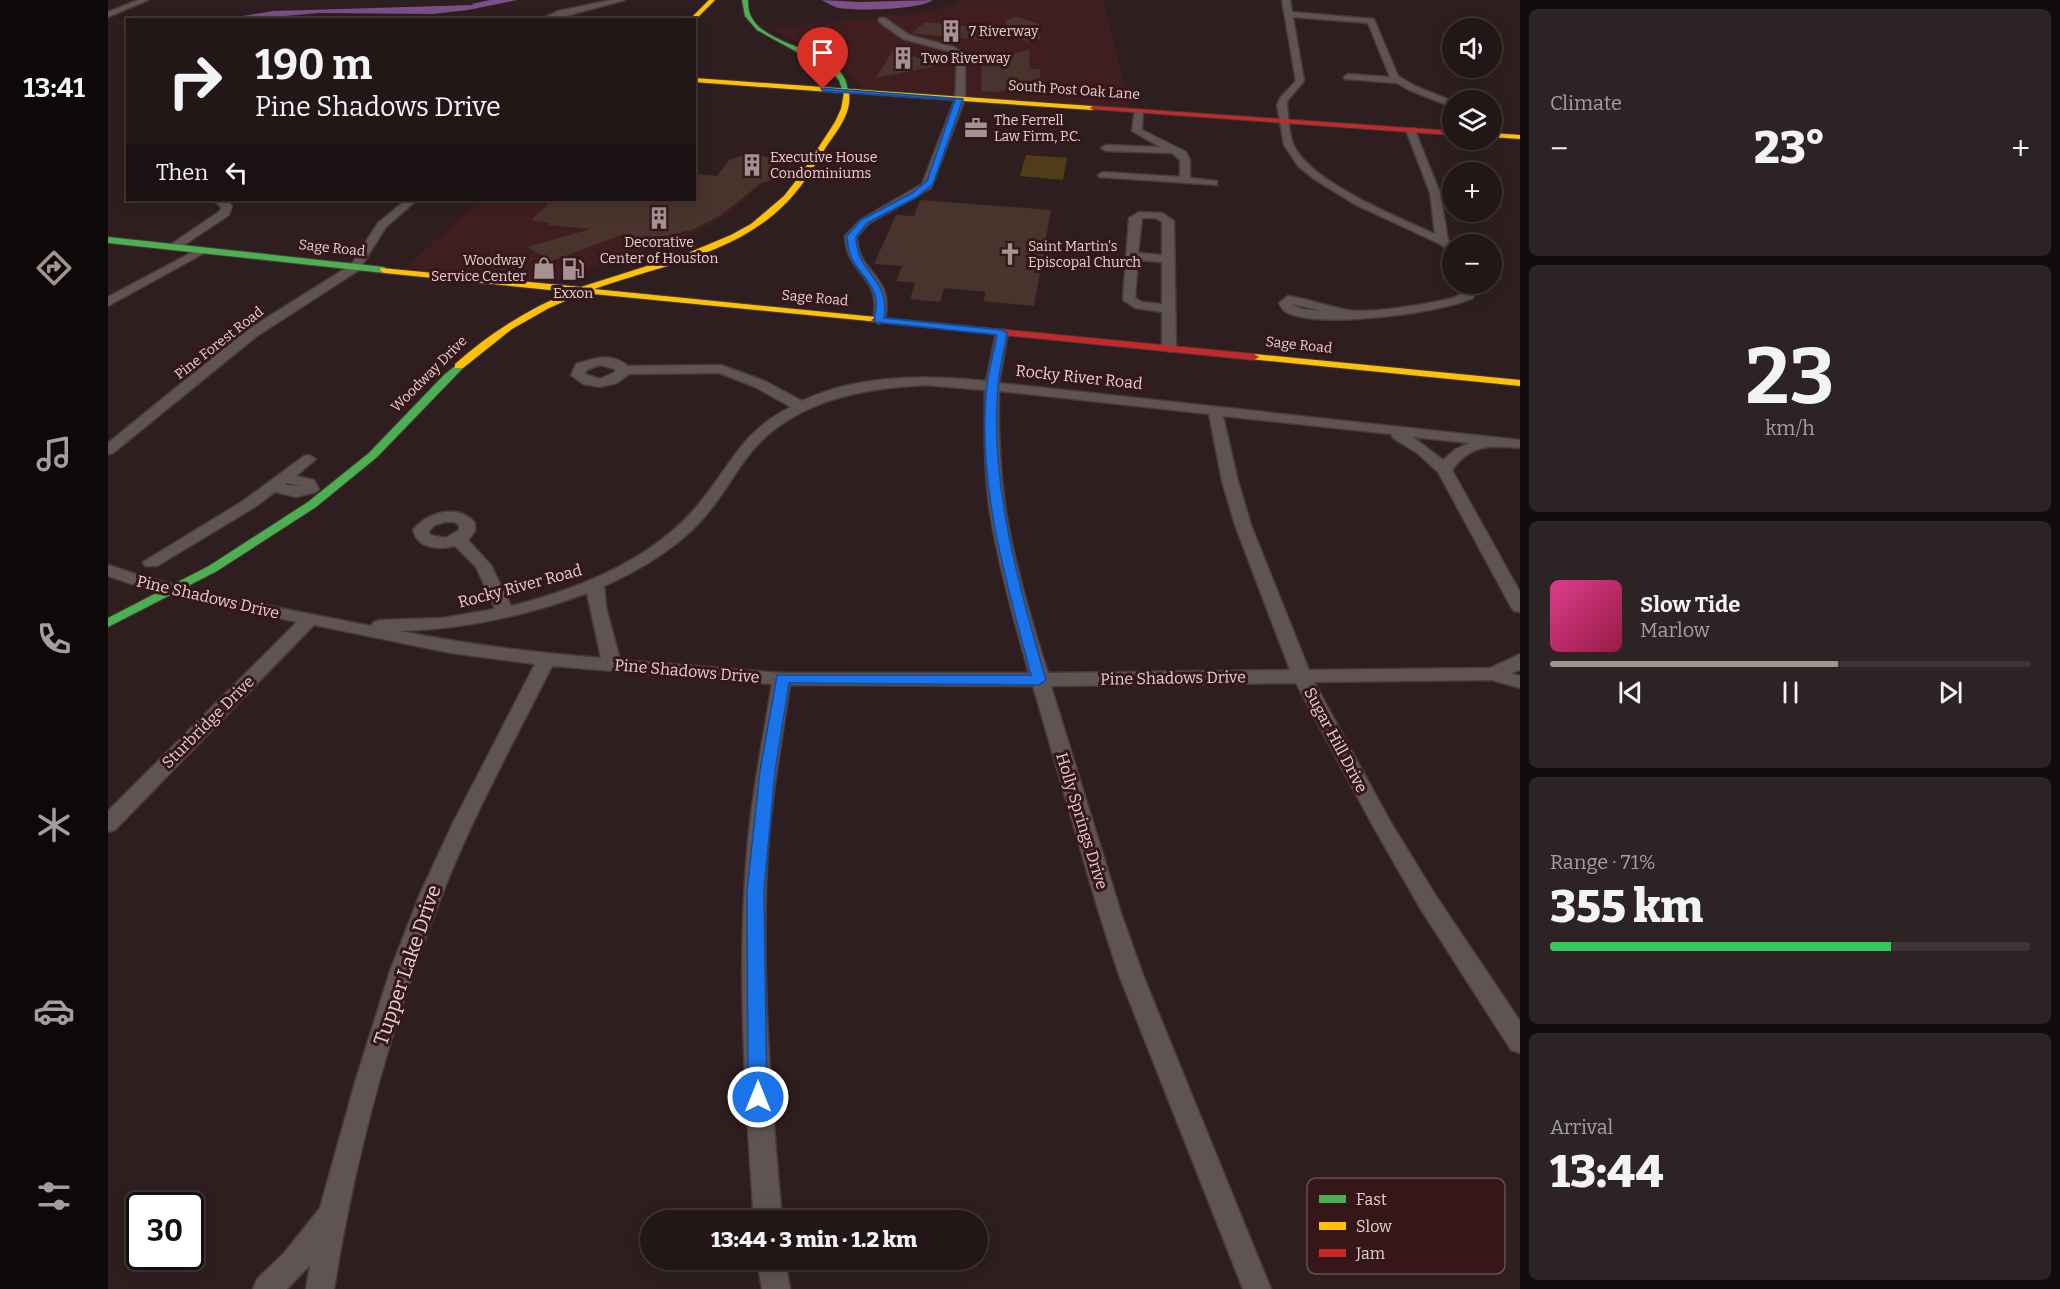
<!DOCTYPE html>
<meta charset="utf-8">
<style>
:root{--surface:#221617;--page:#2e2324;--text:#f1f3f6;--muted:#a29fa1;--line:#3f3536;--accent:#a59292}
body{margin:0;font-family:Bitter,serif;background:var(--page);color:var(--text);height:100vh;display:flex;flex-direction:column;font-size:22px;white-space:nowrap}
*{box-sizing:border-box;margin:0}
p{font-size:20px;color:var(--muted)}
.icon{flex:none;width:33px;height:33px;fill:none;stroke:currentColor;stroke-width:2;stroke-linecap:round;stroke-linejoin:round}
.map{position:relative;flex:1;overflow:hidden}
.details{display:flex;flex-direction:column;gap:9px;padding:9px;background:#130c0d;width:540px}
.details>*{flex:none}
.hud{position:absolute;left:18px;top:18px;width:570px;height:183px;border-radius:0px;box-shadow:0 3px 15px #0003,0 0 0 2px var(--line);background:#221617;color:var(--text);overflow:hidden}
.tools{position:absolute;left:1334px;top:18px;display:grid;gap:12px}
.tools a{display:grid;place-items:center;width:60px;height:60px;border-radius:50%;background:var(--surface);box-shadow:0 3px 15px #0003,0 0 0 2px var(--line);font-size:30px}
.speed{position:absolute;left:18px;top:1192px;display:flex;gap:12px;font-size:30px;font-weight:700;text-align:center}
.speed>*{display:grid;place-content:center;width:78px;height:78px;border-radius:50%;background:var(--surface);box-shadow:0 3px 15px #0003,0 0 0 2px var(--line);line-height:1}
.speed .limit{border:3px solid #111;border-radius:9px;background:#fff;color:#111}
.pin{position:absolute;display:grid;place-items:center;width:51px;height:51px;color:#fff;margin:-62px -26px;border-radius:50% 50% 50% 0;rotate:-45deg;box-shadow:0 0 6px #0007}
.pin .icon{rotate:45deg}
.me{position:absolute;width:66px;margin:-33px;rotate:0deg;stroke-linejoin:round;filter:drop-shadow(0 0 4px #0008)}
.turn{display:flex;align-items:center;gap:21px;height:126px;padding:0 30px;font-size:27px}
.turn .icon{width:78px;height:78px;stroke-width:2.5}
.turn b{display:block;font-size:42px;line-height:51px}
.then{display:flex;align-items:center;height:57px;padding:0 30px;background:#0003;gap:12px;font-size:22px}
.big{font-size:45px;font-weight:800;line-height:1.1}
.details .card{flex:1;display:flex;flex-direction:column;justify-content:center;gap:9px;min-width:0;padding:0 21px;border-radius:9px;background:var(--page)}
.details .dial{align-items:center;gap:0}
.dial b{font-size:78px;line-height:1}
.song{display:flex;align-items:center;gap:18px}
.cover{width:72px;height:72px;border-radius:9px;background:linear-gradient(135deg,hsl(330 70% 55%),hsl(340 70% 35%))}
.played{height:6px;border-radius:3px;background:linear-gradient(90deg,var(--accent) 60%,var(--line) 60%)}
.keys{display:flex;justify-content:space-around;direction:ltr}
.heat{display:flex;justify-content:space-between;align-items:center;font-size:33px;direction:ltr}
.charge{height:9px;border-radius:4px;background:linear-gradient(90deg,#34c759 71%,var(--line) 0)}
.trip{position:absolute;left:532px;top:1210px;width:348px;height:60px;border-radius:30px;background:var(--surface);box-shadow:0 3px 15px #0003,0 0 0 2px var(--line);font-weight:800;line-height:60px;text-align:center}
main{display:flex;flex:1;min-height:0}
.menu{display:flex;flex-direction:column;width:108px;justify-content:space-around;align-items:center;background:#0e0909;color:var(--muted)}
.menu .icon{width:42px;height:42px}
.menu .on{color:var(--accent)}
.menu b{font-size:27px;color:var(--text)}
.map>svg:first-child{display:block}
</style>
<main>
<nav class="menu">
<b>13:41</b>
<svg class="icon on" aria-label="directions" viewBox="0 0 24 24"><path d="M12 3l9 9-9 9-9-9zM9 14v-3h6M13 9l2 2-2 2"/></svg>
<svg class="icon" aria-label="music" viewBox="0 0 24 24"><path d="M9 18V5l10-2v13"/><circle cx="6" cy="18" r="3"/><circle cx="16" cy="16" r="3"/></svg>
<svg class="icon" aria-label="phone" viewBox="0 0 24 24"><path d="M5 4h4l2 5-3 2q2 4 5 5l2-3 5 2v4C11 20 4 13 5 4z"/></svg>
<svg class="icon" aria-label="climate" viewBox="0 0 24 24"><path d="M12 3v18M4 7l16 10M4 17L20 7"/></svg>
<svg class="icon" aria-label="car" viewBox="0 0 24 24"><path d="M5 17H2v-5l4-1 3-4h7l3 4 3 1v5h-3M9 17h6M6 11h13"/><circle cx="7" cy="17" r="2"/><circle cx="17" cy="17" r="2"/></svg>
<svg class="icon" aria-label="filters" viewBox="0 0 24 24"><path d="M4 7h16M4 17h16"/><circle cx="9" cy="7" r="2"/><circle cx="15" cy="17" r="2"/></svg>
</nav>
<div class="map">
<svg width="1412" height="1289" viewBox="0 0 1412 1289">
<rect width="100%" height="100%" fill="#2e1e1f"/>
<g fill="#401e1f">
<polygon points="852,0 996,0 1022,108 755,89 749,80 724,61 662,28 822,12 848,4"/>
<polygon points="587,174 658,180 621,213 595,229 559,244 442,282 297,268 372,200 586,200"/>
</g>
<polygon fill="#523c17" points="918,155 959,158 955,180 912,176"/>
<g fill="#7b5089">
<polygon points="382,0 409,0 360,10 325,14 211,13 142,19 117,19 165,11 366,5 363,4"/>
<path d="M714 0 752 2 825 0C811 10 749 11 731 8 725 7 719 3 714 0Z"/>
</g>
<g fill="#48342c">
<polygon points="909,17 931,24 932,39 921,42 899,35 898,20"/>
<polygon points="817,22 863,27 884,29 873,40 804,33"/>
<polygon points="786,48 828,66 768,78"/>
<polygon points="921,50 922,69 932,69 932,80 891,92 873,91 874,62"/>
<polygon points="651,155 665,159 671,164 661,181 653,183 613,215 582,231 576,231 548,244 542,241 533,244 514,235 443,261 419,247 483,229 440,225 442,223 423,220 444,200 586,200 586,174 609,176 621,160 633,156"/>
<polygon points="812,200 943,210 926,306 875,301 878,292 836,288 832,302 802,299 807,283 788,281 794,266 766,264 788,215 806,216"/>
</g>
<g fill="none" stroke-linecap="round" stroke-linejoin="round">
<g stroke="#473a3a" stroke-width="3">
<g id="street">
<polygon points="30,0 40,0 0,17 0,12"/>
<polygon points="503,0 517,0 443,20 431,20 450,11"/>
<path d="M1174 0H1182L1184 12 1266 19 1290 76 1307 86 1344 101V107L1301 90 1289 83 1237 79 1236 77 1240 74 1282 77 1260 23 1185 17 1196 81 1179 101V105C1181 118 1180 134 1186 146 1203 182 1291 218 1327 234L1322 193 1298 130 1306 128 1332 193 1340 240 1345 244 1344 252 1330 243 1248 205 1206 179 1190 166 1176 145 1169 105 1172 98 1188 81Z"/>
<path d="M771 18H777L801 35 846 47 853 52 857 60V99L823 188 760 224 749 237C750 275 787 274 777 320L771 324 765 320C775 275 738 276 737 236L752 220 814 184 847 99 849 60 840 51 795 39 771 22Z"/>
<polygon points="1027,109 1035,111 1034,130 1078,152 1082,160 1082,178 1109,181 1109,185 991,177 990,175 995,172 1072,177 1072,160 1064,153 998,151 993,148 998,145 1052,147 1024,131"/>
<path d="M105 200C112 199 119 199 124 206L121 215 70 249H62V245L112 211 113 207Z"/>
<polygon points="298,200 309,200 278,227 251,270 149,336 5,453 0,454 0,443 139,330 243,265 270,223"/>
<path d="M1031 212 1054 213 1066 221 1068 348 1061 352 1054 348V312L1027 308 1015 300 1021 218ZM1034 218H1048L1054 222V255L1030 253ZM1030 260 1054 262V304L1034 302 1027 298Z"/>
<polygon points="94,247 100,250 98,252 0,306 0,297"/>
<path d="M1355 284H1367L1365 298C1333 313 1212 329 1180 313 1175 311 1173 307 1171 303L1180 296C1200 299 1219 306 1239 310 1262 314 1321 304 1345 298L1355 293ZM1184 304 1215 311 1193 309Z"/>
<path d="M894 329 900 333 891 383 1412 440V448C1383 445 1363 444 1344 470L1412 592V612L1406 611 1403 607 1330 472 1309 453 1285 438 1283 434 1115 416 1130 481 1143 525 1201 670 1382 668 1412 654V670L1403 673 1412 676V688L1384 680 1206 682 1282 821 1328 896 1412 1021V1053L1403 1050 1312 908 1265 826 1188 683 943 686 1013 913 1035 975 1163 1289H1135L1011 975 991 913 925 686 682 685C673 745 662 805 659 866 653 984 664 1104 674 1221H646C638 1103 629 983 638 865 642 804 654 744 664 684L444 666C406 742 364 817 334 895 284 1021 247 1156 226 1289H198L202 1265 179 1289H145L149 1279 176 1253 212 1208 248 1079 282 971 312 894 344 825 427 664 343 653 206 625 7 830 0 832V811L189 622C125 609 61 598 0 576V565L37 577 101 594 263 626 266 622 272 620 334 618 387 609 368 567 347 546C330 550 310 549 305 530 318 512 351 503 367 523V531L360 540 383 565 403 606C471 589 544 560 590 505 623 466 632 432 683 407L647 387 611 373 521 374 509 383 492 387 475 384 463 375 468 364C486 358 504 352 520 366L613 365 657 381 694 401C750 374 818 375 878 381L888 333ZM492 365 507 369V372L492 379 477 374 479 370ZM817 385 877 390C876 431 876 472 882 513 891 567 906 621 921 673H674L512 660 498 607 496 586C535 569 577 543 603 509 623 484 636 454 662 433 706 397 762 388 817 385ZM891 391 1101 414 1114 481 1127 525 1182 670 940 673C923 620 907 566 898 512 892 472 890 431 891 391ZM1305 437 1361 443 1348 449 1335 460ZM337 522H346L351 525V530L338 538 322 535 321 531 327 525ZM479 593 493 658C425 653 358 644 291 631 356 629 418 616 479 593Z"/>
<path d="M201 455 208 459 188 476 206 480 211 489 208 492 188 497 167 492 147 507 49 566H37L35 562 135 501 196 456ZM179 483 194 486 176 485Z"/>
<polygon points="649,1260 677,1260 682,1289 654,1289"/>
</g>
</g>
<g stroke="#473a3a" stroke-width="2">
<g id="fast">
<path d="M634 0H640C640 4 640 10 642 14 656 51 742 47 740 95H736L731 80 722 70 649 30 637 16Z"/>
<polygon points="0,237 276,267 280,270 276,273 0,243"/>
<polygon points="351,363 355,364 355,368 269,457 208,507 109,571 0,627 0,618 101,566 200,502 261,453 336,375"/>
</g>
</g>
<g stroke="#473a3a" stroke-width="2">
<g id="slow">
<polygon points="601,0 607,0 586,21 581,20"/>
<path d="M586 78 984 106 987 108 984 110 741 93C744 113 729 131 718 147 705 168 693 189 675 206 625 255 550 266 486 289L768 317 773 320 771 322 475 293 441 308 404 329 355 368H347V364C382 333 420 309 462 292L276 273 272 270 273 268 473 287 580 253 623 235 643 224 676 196 694 173 727 122 733 109 736 93 586 82Z"/>
<polygon points="1383,133 1412,135 1412,139 1383,137"/>
<polygon points="1146,354 1412,380 1412,386 1142,359 1141,357"/>
</g>
</g>
<g stroke="#473a3a" stroke-width="2">
<g id="jam">
<polygon points="984,106 1344,131 1344,135 982,109"/>
<polygon points="768,317 1146,354 1151,357 1146,360 765,322 763,320"/>
</g>
</g>
<use href="#street" fill="#605353" fill-rule="evenodd"/>
<use href="#fast" fill="#4caf50" fill-rule="evenodd"/>
<use href="#slow" fill="#ffc107" fill-rule="evenodd"/>
<use href="#jam" fill="#c62828" fill-rule="evenodd"/>
</g>
<path fill="#1a73e8" stroke="#114b97" stroke-width="1.5" d="M713 88 855 99 825 184 809 197 759 223 748 237C749 276 783 277 776 318L894 330 899 333C896 351 891 369 890 387 882 487 911 585 938 680L931 685 681 683 667 771 656 891 659 1097 657 1103 650 1106 643 1103 640 1097 639 891 652 771 669 675H923C898 582 868 482 879 385 881 368 886 352 889 335L767 322C765 315 770 307 768 299 762 273 740 271 739 236L753 220 804 193 819 181 847 100 715 91Z"/>
<defs>
<g id="building-bare" transform="scale(1.8)"><path d="M-4-6H4V6H1V3H-1V6H-4ZM-2.5-4.3h1.7v1.8h-1.7ZM.8-4.3h1.7v1.8H.8ZM-2.5-1h1.7V.8h-1.7ZM.8-1h1.7V.8H.8Z" fill="#a59292" stroke="#351719" stroke-width="2.5" paint-order="stroke"/></g>
<g id="office-bare" transform="scale(1.8)"><path d="M-6-3h4V-5.5h4V-3h4V5H-6ZM-1-4.5V-3h2v-1.5ZM-6 0V1H6V0Z" fill="#a59292" stroke="#351719" stroke-width="2.5" paint-order="stroke"/></g>
<g id="church-bare" transform="scale(1.8)"><path d="M-1.2-6h2.4v3.5h3.3v2.4h-3.3V6h-2.4V-.1h-3.3v-2.4h3.3Z" fill="#a59292" stroke="#351719" stroke-width="2.5" paint-order="stroke"/></g>
<g id="shop-bare" transform="scale(1.8)"><path d="M-5-2.5h2.3a2.7 3.5 0 0 1 5.4 0H5L5.5 6h-11ZM-1.5-2.5h3a1.5 2.3 0 0 0-3 0Z" fill="#a59292" stroke="#351719" stroke-width="2.5" paint-order="stroke"/></g>
<g id="fuel-bare" transform="scale(1.8)"><path d="M-5.5-6h7V0h2V4h1.3V-2.5L3-4.5l.8-.8L6-3V5H2.5V1h-1V6h-7ZM-4.2-4.7v3.2H.2V-4.7Z" fill="#a59292" stroke="#351719" stroke-width="2.5" paint-order="stroke"/></g>
</defs>
<g fill-rule="evenodd">
<use href="#building-bare" x="843" y="31"/>
<use href="#building-bare" x="795" y="58"/>
<use href="#office-bare" x="868" y="128"/>
<use href="#building-bare" x="644" y="165"/>
<use href="#building-bare" x="551" y="218"/>
<use href="#church-bare" x="902" y="254"/>
<use href="#shop-bare" x="436" y="268"/>
<use href="#fuel-bare" x="465" y="269"/>
</g>
<g text-anchor="middle" dominant-baseline="central" stroke-width="6" stroke-linejoin="round" paint-order="stroke">
<g font-size="14" fill="#e5d0d0" stroke="#351719" text-anchor="start">
<text x="861" y="31">7 Riverway</text>
<text x="813" y="58">Two Riverway</text>
<text x="886" y="120">The Ferrell<tspan x="886" dy="16">Law Firm, P.C.</tspan></text>
<text x="662" y="157">Executive House<tspan x="662" dy="16">Condominiums</tspan></text>
<text x="551" y="242" text-anchor="middle">Decorative<tspan x="551" dy="16">Center of Houston</tspan></text>
<text x="920" y="246">Saint Martin's<tspan x="920" dy="16">Episcopal Church</tspan></text>
<text x="418" y="260" text-anchor="end">Woodway<tspan x="418" dy="16">Service Center</tspan></text>
<text x="465" y="293" text-anchor="middle">Exxon</text>
</g>
<g font-size="14" fill="#e5d0d0" stroke="#351719">
<text transform="translate(966 90) rotate(4)">South Post Oak Lane</text>
<text transform="translate(224 248) rotate(6)">Sage Road</text>
<text transform="translate(707 298) rotate(5)">Sage Road</text>
<text transform="translate(111 343) rotate(-38)">Pine Forest Road</text>
<text transform="translate(1191 345) rotate(6)">Sage Road</text>
<text transform="translate(321 374) rotate(-45)">Woodway Drive</text>
</g>
<g font-size="16" fill="#e5d0d0" stroke="#351719">
<text transform="translate(971 377) rotate(6)">Rocky River Road</text>
<text transform="translate(412 586) rotate(-15)">Rocky River Road</text>
<text transform="translate(100 597) rotate(13)">Pine Shadows Drive</text>
<text transform="translate(579 671) rotate(5)">Pine Shadows Drive</text>
<text transform="translate(1065 678) rotate(-1)">Pine Shadows Drive</text>
<text transform="translate(100 722) rotate(-45)">Sturbridge Drive</text>
<text transform="translate(1228 740) rotate(62)">Sugar Hill Drive</text>
<text transform="translate(974 821) rotate(73)">Holly Springs Drive</text>
</g>
<g font-size="20" fill="#e5d0d0" stroke="#351719">
<text transform="translate(299 965) rotate(-71)">Tupper Lake Drive</text>
</g>
</g>
<rect x="1199" y="1178" width="198" height="96" rx="9" fill="#351719" stroke="#6a4e50" stroke-width="1.5"/>
<rect x="1211" y="1195" width="27" height="8" fill="#4caf50"/>
<rect x="1211" y="1222" width="27" height="8" fill="#ffc107"/>
<rect x="1211" y="1249" width="27" height="8" fill="#c62828"/>
<g font-size="16" fill="#e5d0d0">
<text x="1248" y="1205">Fast</text>
<text x="1248" y="1232">Slow</text>
<text x="1248" y="1259">Jam</text>
</g>
</svg>
<div class="tools">
<a><svg class="icon" aria-label="sound" viewBox="0 0 24 24"><path d="M4 9h4l5-4v14l-5-4H4zM17 9q2 3 0 6"/></svg></a>
<a><svg class="icon" aria-label="layers" viewBox="0 0 24 24"><path d="M12 4l9 5-9 5-9-5zM3 14l9 5 9-5"/></svg></a>
<a>+</a>
<a>−</a>
</div>
<div class="speed"><div class="limit">30</div></div>
<div class="pin" style="left:715px;top:89px;background:#d93025"><svg class="icon" aria-label="arrive" viewBox="0 0 24 24"><path d="M6 21V4h12l-3 4 3 4H6"/></svg></div>
<svg class="me" style="left:650px;top:1097px" viewBox="-20 -20 40 40"><circle r="17" fill="#1a73e8" stroke="#fff" stroke-width="3"/><path d="M0-11L8 9 0 5-8 9z" fill="#fff"/></svg>
<div class="trip">13:44 · 3 min · 1.2 km</div>
<div class="hud">
<div class="turn"><svg class="icon" aria-label="right" viewBox="0 0 24 24"><path d="M7 20v-9h11M14 6l5 5-5 5"/></svg><div><b>190 m</b>Pine Shadows Drive</div></div>
<div class="then">Then<svg class="icon" aria-label="left" viewBox="0 0 24 24"><path d="M17 20v-9H6M10 6l-5 5 5 5"/></svg></div>
</div>
</div>
<section class="details">
<div class="card"><p>Climate</p>
<div class="heat"><a>−</a><b class="big">23°</b><a>+</a></div>
</div>
<div class="card dial"><b>23</b><p>km/h</p></div>
<div class="card">
<div class="song"><i class="cover"></i><div><b>Slow Tide</b><p>Marlow</p></div></div>
<div class="played"></div>
<div class="keys"><svg class="icon" aria-label="previous" viewBox="0 0 24 24"><path d="M18 5L8 12l10 7zM5 5v14"/></svg><svg class="icon" aria-label="pause" viewBox="0 0 24 24"><path d="M8 5v14M16 5v14"/></svg><svg class="icon" aria-label="next" viewBox="0 0 24 24"><path d="M6 5l10 7-10 7zM19 5v14"/></svg></div>
</div>
<div class="card"><p>Range · 71%</p><b class="big">355 km</b><div class="charge"></div></div>
<div class="card"><p>Arrival</p><b class="big">13:44</b></div>
</section>
</main>
